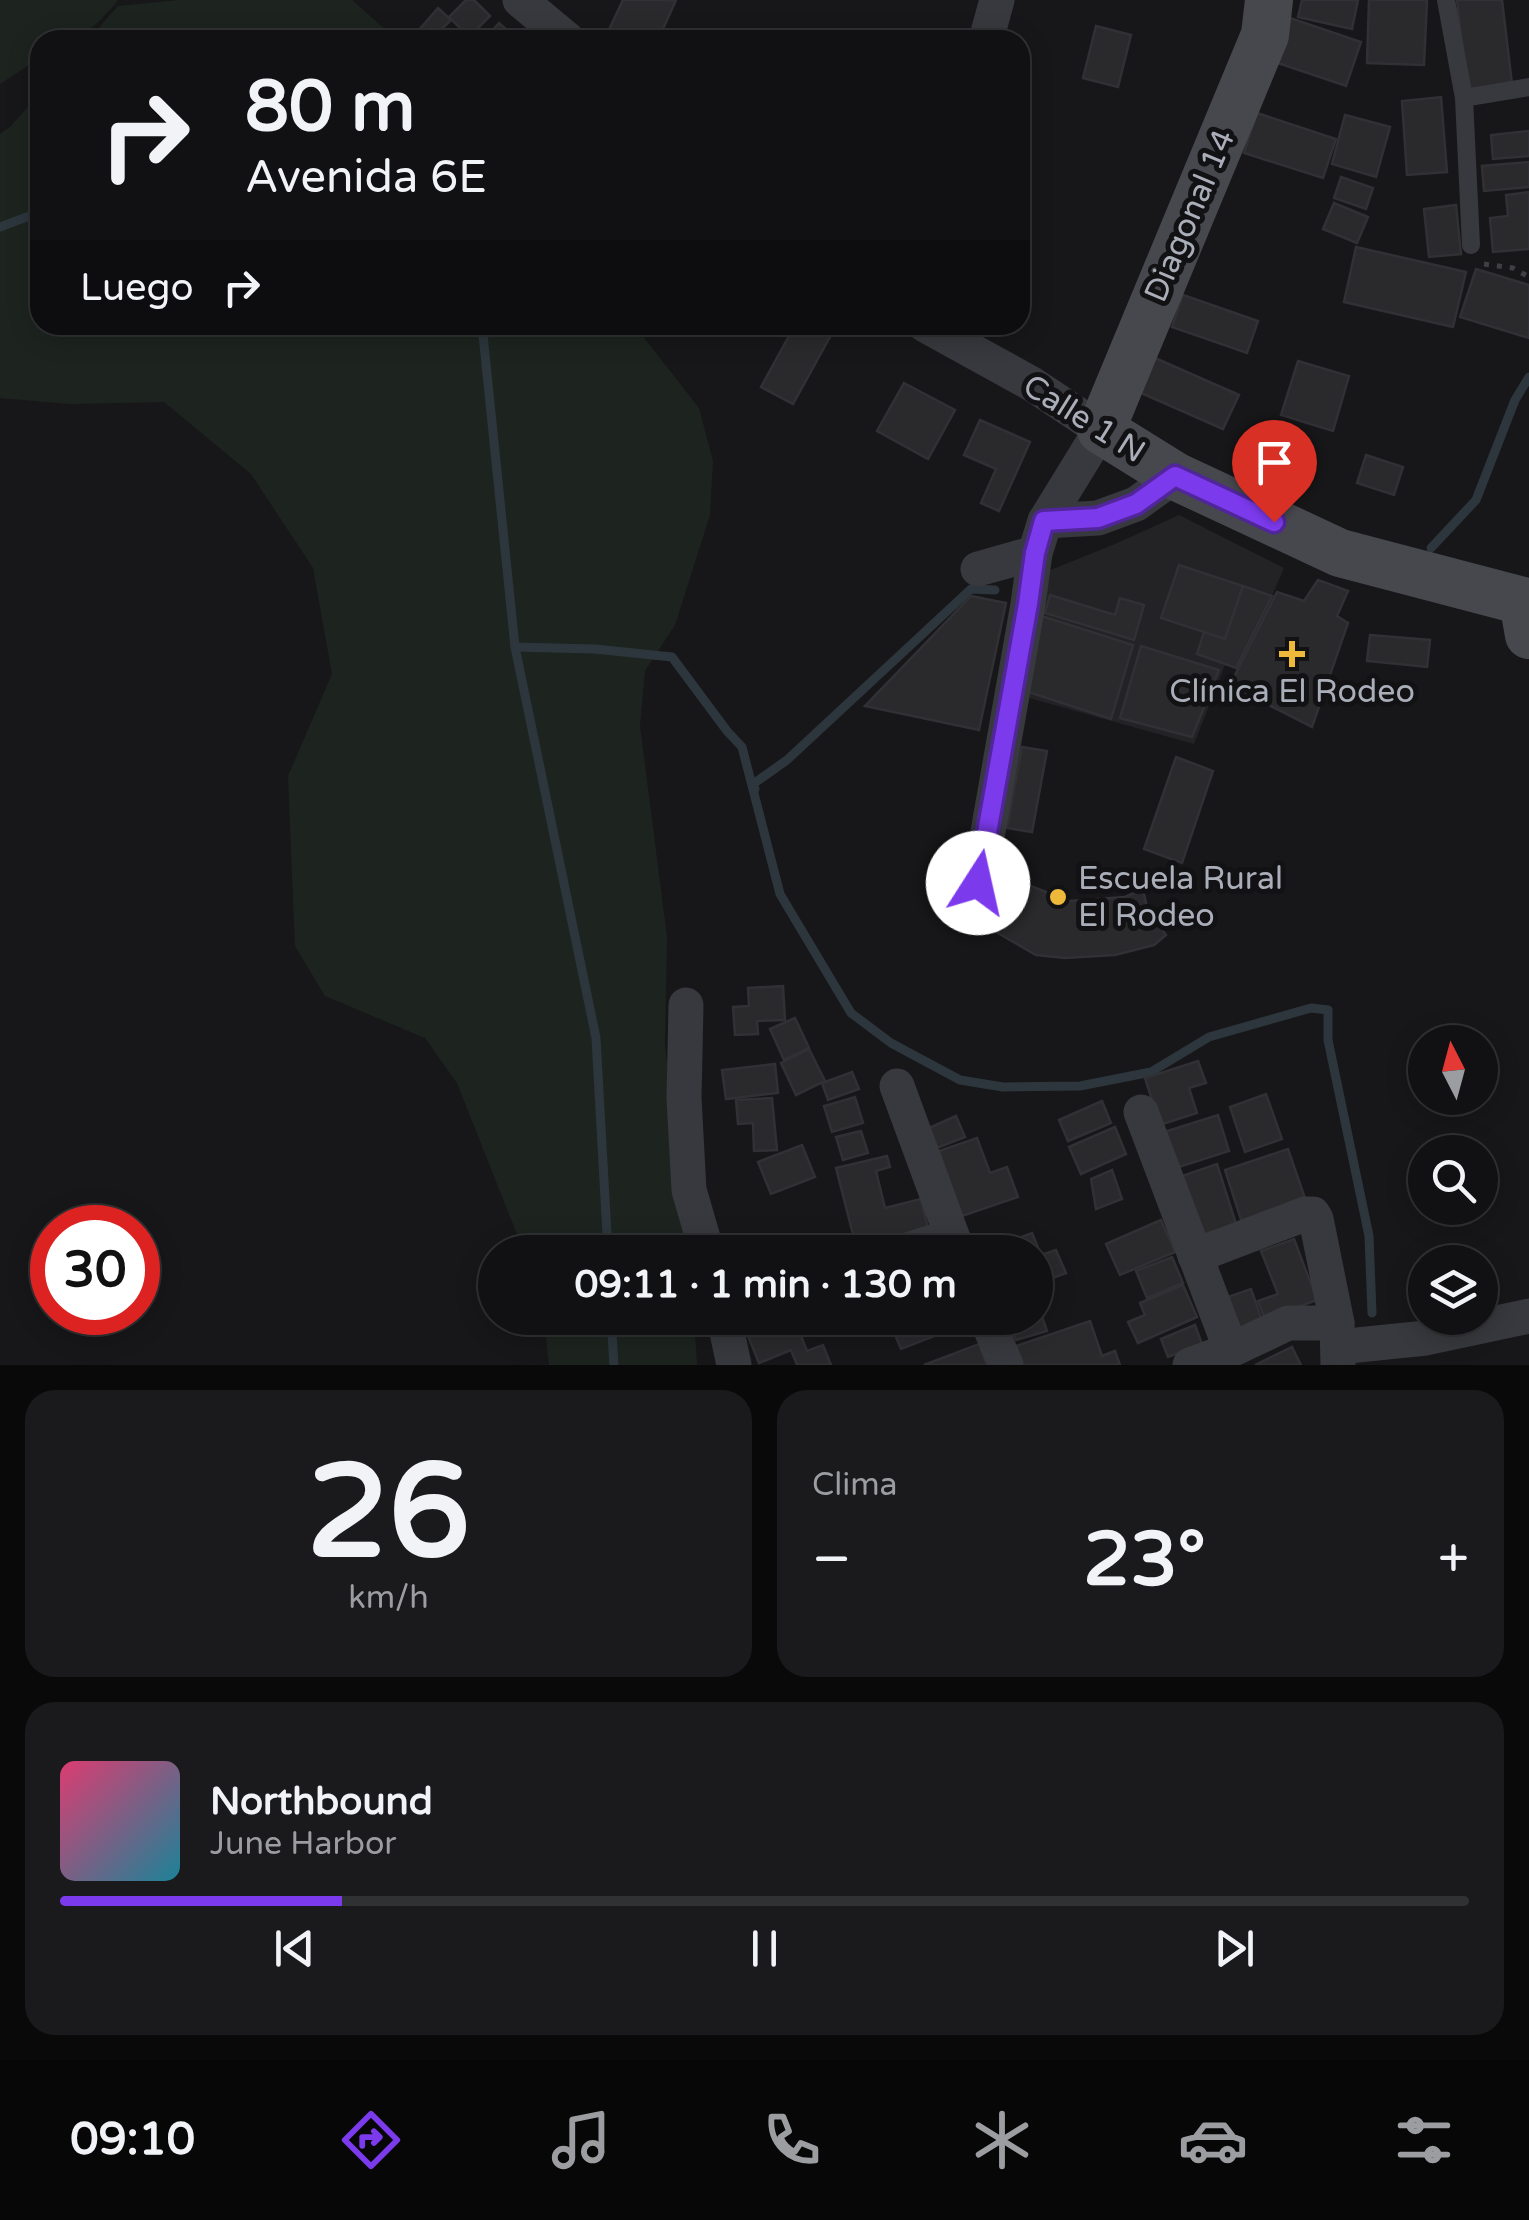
<!DOCTYPE html>
<html lang="es">
<meta charset="utf-8">
<style>
:root{--surface:#111113;--page:#1a1a1c;--text:#f1f3f6;--muted:#9c9da0;--line:#303133;--accent:#7c3aed}
body{margin:0;font-family:"Varela Round",sans-serif;background:var(--page);color:var(--text);height:100vh;display:flex;flex-direction:column;font-size:38px;white-space:nowrap}
*{box-sizing:border-box;margin:0}
p{font-size:32px;color:var(--muted)}
.icon{flex:none;width:55px;height:55px;fill:none;stroke:currentColor;stroke-width:2;stroke-linecap:round;stroke-linejoin:round}
.map{position:relative;height:1365px;overflow:hidden}
.panel{display:flex;flex-direction:column;gap:25px;padding:25px;background:#09090a;flex:1}
.panel>*{flex:none}
.top-card{position:absolute;left:30px;top:30px;width:1000px;height:305px;border-radius:30px;box-shadow:0 5px 25px #0003,0 0 0 2px var(--line);background:#111113;color:var(--text);overflow:hidden}
.needle{width:65px;rotate:354deg}
.controls{position:absolute;left:1408px;top:1025px;display:grid;gap:20px}
.controls a{display:grid;place-items:center;width:90px;height:90px;border-radius:50%;background:var(--surface);box-shadow:0 5px 25px #0003,0 0 0 2px var(--line);font-size:50px}
.speed{position:absolute;left:30px;top:1205px;display:flex;gap:20px;font-size:50px;font-weight:700;text-align:center}
.speed>*{display:grid;place-content:center;width:130px;height:130px;border-radius:50%;background:var(--surface);box-shadow:0 5px 25px #0003,0 0 0 2px var(--line);line-height:1}
.speed .limit{border:15px solid #d22;background:#fff;color:#111}
.pin{position:absolute;display:grid;place-items:center;width:85px;height:85px;color:#fff;margin:-102px -42px;border-radius:50% 50% 50% 0;rotate:-45deg;box-shadow:0 0 10px #0007}
.pin .icon{rotate:45deg}
.me{position:absolute;width:110px;margin:-55px;rotate:10deg;stroke-linejoin:round;filter:drop-shadow(0 0 8px #0008)}
.turn{display:flex;align-items:center;gap:35px;height:210px;padding:0 50px;font-size:45px}
.turn .icon{width:130px;height:130px;stroke-width:2.5}
.turn b{display:block;font-size:70px;line-height:85px}
.then{display:flex;align-items:center;height:95px;padding:0 50px;background:#0003;gap:20px;font-size:38px}
.big{font-size:75px;font-weight:800;line-height:1.1}
.panel .widget{flex:1;display:flex;flex-direction:column;justify-content:center;gap:15px;min-width:0;padding:0 35px;border-radius:30px;background:var(--page)}
.panel .dial{align-items:center;gap:0}
.dial b{font-size:130px;line-height:1}
.song{display:flex;align-items:center;gap:30px}
.cover{width:120px;height:120px;border-radius:15px;background:linear-gradient(135deg,hsl(340 70% 55%),hsl(190 70% 35%))}
.played{height:10px;border-radius:5px;background:linear-gradient(90deg,var(--accent) 20%,var(--line) 20%)}
.keys{display:flex;justify-content:space-around;direction:ltr}
.heat{display:flex;justify-content:space-between;align-items:center;font-size:55px;direction:ltr}
.panel .tiles{flex:1;display:grid;gap:25px;grid-template-columns:1fr 1fr}
.widget:last-child{grid-column:span 2}
.trip{position:absolute;left:478px;top:1235px;width:575px;height:100px;border-radius:50px;background:var(--surface);box-shadow:0 5px 25px #0003,0 0 0 2px var(--line);font-weight:800;line-height:100px;text-align:center}
.tab-bar{display:flex;height:160px;justify-content:space-around;align-items:center;background:#070708;color:var(--muted)}
.tab-bar .icon{width:70px;height:70px}
.tab-bar .on{color:var(--accent)}
.tab-bar b{font-size:45px;color:var(--text)}
.map>svg:first-child{display:block}
</style>
<div class="map">
<svg width="1529" height="1365" viewBox="0 0 1529 1365">
<rect width="100%" height="100%" fill="#171719"/>
<polygon fill="#232326" points="1179,515 1284,568 1272,596 1236,668 1225,665 1194,744 1018,695 1038,575 1115,544"/>
<g fill="#1d241f">
<path d="M0 0H118C91 32 83 40 40 40V58L0 84Z"/>
<polygon points="179,0 352,0 397,40 88,40 118,6"/>
<polygon points="40,93 40,325 634,325 699,408 713,461 710,515 675,625 645,671 640,726 667,937 665,1045 687,1252 524,1252 457,1083 425,1038 325,996 295,946 288,776 332,674 313,568 251,474 164,402 70,404 0,398 0,134 11,126"/>
<polygon points="544,1318 694,1318 697,1365 549,1365"/>
</g>
<g fill="none" stroke-linecap="round" stroke-linejoin="round">
<g stroke="#2d363d" stroke-width="9">
<polyline points="0,227 40,212"/>
<polyline points="482,325 515,647 596,1038 608,1252"/>
<polyline points="1431,548 1476,500 1515,400 1529,377"/>
<polyline points="515,647 595,649 672,657 727,731 742,747 780,894 851,1013 891,1043 960,1080 1003,1087 1080,1086 1151,1072 1209,1037 1311,1008 1328,1010 1328,1040 1369,1236 1372,1313"/>
<polyline points="755,789 753,784 787,760 971,589 995,590"/>
<polyline points="611,1318 614,1365"/>
</g>
</g>
<g fill="#2a2a2d" stroke="#313135" stroke-width="2.5">
<polygon points="466,0 474,0 490,16 469,37 449,17"/>
<polygon points="623,0 676,0 658,40 604,40"/>
<polygon points="1302,0 1358,0 1352,29 1298,17"/>
<polygon points="1369,0 1427,0 1424,65 1367,63"/>
<polygon points="1457,0 1502,0 1512,84 1467,89"/>
<polygon points="438,8 451,20 430,40 419,30"/>
<polygon points="1284,16 1361,42 1346,86 1269,60"/>
<polygon points="499,23 518,40 484,40"/>
<polygon points="1096,26 1131,35 1118,87 1083,78"/>
<polygon points="1441,97 1447,172 1407,175 1402,101"/>
<polygon points="1257,113 1336,139 1323,178 1244,153"/>
<polygon points="1345,115 1390,127 1376,177 1332,164"/>
<polygon points="1529,131 1529,156 1493,159 1491,135"/>
<polygon points="1529,162 1529,187 1484,191 1482,166"/>
<polygon points="1341,177 1373,188 1366,209 1334,198"/>
<polygon points="1529,192 1529,249 1493,252 1490,218 1508,216 1506,195"/>
<polygon points="1334,203 1368,217 1357,243 1323,229"/>
<polygon points="1456,205 1461,254 1429,257 1424,209"/>
<polygon points="1356,247 1466,272 1453,327 1344,302"/>
<polygon points="1476,269 1529,285 1529,338 1460,317"/>
<polygon points="1183,295 1258,321 1247,353 1172,327"/>
<polygon points="795,325 836,326 793,404 761,387"/>
<polygon points="1155,358 1239,395 1223,429 1139,392"/>
<polygon points="1298,361 1349,376 1333,431 1281,415"/>
<polygon points="904,383 955,410 928,459 877,431"/>
<polygon points="980,420 1030,442 999,511 981,503 996,469 964,455"/>
<polygon points="1366,455 1403,467 1394,495 1357,483"/>
<polygon points="1179,565 1243,586 1225,639 1161,618"/>
<polygon points="1318,580 1348,591 1337,616 1348,623 1312,727 1230,685 1277,592 1304,601"/>
<polygon points="1243,586 1272,596 1236,668 1197,654 1204,632 1225,639"/>
<polygon points="1050,595 1115,615 1120,598 1144,605 1134,640 1045,613"/>
<polygon points="971,596 1006,603 979,730 865,706"/>
<polygon points="1032,613 1133,645 1111,719 1019,689"/>
<polygon points="1370,635 1430,640 1427,667 1367,661"/>
<polygon points="1141,646 1219,670 1192,737 1120,718"/>
<polygon points="1022,747 1047,751 1032,832 1007,828"/>
<polygon points="1176,757 1213,771 1182,863 1144,849"/>
<polygon points="1023,883 1069,901 1125,897 1143,889 1147,908 1166,935 1154,945 1115,955 1065,958 1036,955 991,929"/>
<polygon points="783,986 785,1020 757,1021 758,1034 735,1035 733,1007 749,1006 748,988"/>
<polygon points="795,1018 809,1048 784,1060 770,1029"/>
<polygon points="809,1049 825,1081 796,1095 781,1063"/>
<polygon points="1198,1061 1206,1083 1189,1088 1197,1113 1160,1125 1145,1078"/>
<polygon points="775,1064 778,1093 726,1099 722,1070"/>
<polygon points="852,1072 859,1089 828,1100 822,1083"/>
<polygon points="1266,1094 1282,1139 1245,1152 1230,1107"/>
<polygon points="855,1097 863,1123 832,1132 824,1106"/>
<polygon points="772,1098 777,1150 754,1151 753,1123 738,1124 736,1100"/>
<polygon points="1102,1101 1111,1123 1068,1141 1059,1120"/>
<polygon points="1218,1115 1229,1151 1176,1168 1164,1132"/>
<polygon points="956,1116 965,1137 937,1148 929,1128"/>
<polygon points="1115,1127 1126,1154 1081,1174 1069,1147"/>
<polygon points="861,1131 868,1153 843,1160 836,1137"/>
<polygon points="977,1138 990,1173 1007,1167 1018,1197 962,1216 939,1151"/>
<polygon points="802,1145 815,1177 771,1194 758,1162"/>
<polygon points="1288,1149 1308,1207 1244,1229 1225,1170"/>
<polygon points="887,1156 890,1167 876,1171 885,1208 921,1199 929,1232 857,1250 836,1168"/>
<polygon points="1217,1164 1236,1224 1198,1236 1179,1177"/>
<polygon points="1112,1170 1122,1199 1096,1209 1091,1179"/>
<polygon points="1161,1220 1175,1252 1120,1275 1106,1244"/>
<polygon points="1032,1233 1041,1255 1056,1250 1066,1273 1035,1285 1035,1252 982,1252"/>
<polygon points="1294,1239 1317,1300 1265,1319 1258,1301 1278,1294 1261,1251"/>
<polygon points="1172,1257 1183,1283 1147,1298 1136,1271"/>
<polygon points="1183,1285 1197,1317 1138,1343 1128,1322 1145,1315 1140,1303"/>
<polygon points="1251,1289 1264,1326 1239,1335 1225,1298"/>
<polygon points="1035,1302 1037,1302 1047,1331 1016,1340 1006,1318 1035,1318"/>
<polygon points="780,1318 794,1318 807,1351 823,1345 831,1365 797,1365 791,1350 759,1363 746,1331"/>
<polygon points="888,1318 931,1318 937,1335 901,1349"/>
<polygon points="1090,1321 1102,1356 1115,1351 1120,1365 1023,1365 1016,1346"/>
<polygon points="1195,1325 1202,1344 1168,1357 1161,1339"/>
<polygon points="979,1344 987,1365 924,1365"/>
<polygon points="1292,1347 1301,1365 1255,1365"/>
</g>
<g fill="none" stroke-linecap="round" stroke-linejoin="round">
<polyline stroke="#3e4045" stroke-width="5" stroke-dasharray="5 8" stroke-linecap="butt" points="1484,264 1513,268 1529,277"/>
<g stroke="#38393e" stroke-width="18">
<polyline points="1446,0 1464,98 1471,245"/>
<polyline points="1464,98 1529,87"/>
</g>
<g stroke="#38393e" stroke-width="35">
<polyline points="520,0 568,40"/>
<polyline points="986,40 997,0"/>
<polyline points="925,325 1032,384 1101,430 1045,521 1035,553 978,569"/>
<polyline points="1045,521 1098,518 1136,504 1175,476"/>
<polyline points="979,883 1028,604 1035,553"/>
<polyline points="686,1005 684,1098 689,1190 707,1252"/>
<polyline points="897,1086 958,1252"/>
<polyline points="1141,1112 1231,1350"/>
<polyline points="901,1252 952,1236"/>
<polyline points="1195,1256 1305,1214 1313,1214 1316,1219 1337,1323 1338,1365"/>
<polyline points="724,1318 734,1365"/>
<polyline points="986,1318 1006,1365"/>
<polyline points="1338,1347 1426,1338 1529,1316"/>
<polyline points="1190,1365 1231,1350 1288,1323 1337,1323"/>
</g>
<polyline stroke="#46484e" stroke-width="48" points="1269,0 1265,35 1101,430 1175,476 1340,553 1523,601 1529,635"/>
</g>
<g fill="none" stroke-linecap="round" stroke-linejoin="round">
<g stroke="#51269a" stroke-width="25">
<polyline id="route" points="978,883 1028,604 1035,553 1044,521 1098,518 1136,504 1175,476 1274,522"/>
</g>
<use href="#route" stroke="#7c3aed" stroke-width="18"/>
</g>
<g fill="#eeb93b" stroke="#121214" stroke-width="4">
<path d="M1287 639h10v10h10v10h-10v10h-10v-10h-10v-10h10z"/>
<circle cx="1058" cy="897" r="10"/>
</g>
<g text-anchor="middle" dominant-baseline="central" stroke-width="10" stroke-linejoin="round" paint-order="stroke">
<g font-size="32" fill="#aaaeb9" stroke="#121214">
<text transform="translate(1190 216) rotate(-67)">Diagonal 14</text>
<text transform="translate(1084 419) rotate(32)">Calle 1 N</text>
</g>
<g font-size="32" fill="#aaaeb9" stroke="#121214">
<text x="1292" y="692">Clínica El Rodeo</text>
<text x="1078" y="879" text-anchor="start">Escuela Rural<tspan x="1078" dy="37">El Rodeo</tspan></text>
</g>
</g>
</svg>
<div class="controls">
<a><svg class="needle" viewBox="-14 -14 28 28"><path d="M0-13l5 13h-10z" fill="#e53935"/><path d="M0 13l5-13h-10z" fill="#9c9da0"/></svg></a>
<a><svg class="icon" aria-label="search" viewBox="0 0 24 24"><circle cx="10" cy="10" r="6"/><path d="M15 15l6 6"/></svg></a>
<a><svg class="icon" aria-label="layers" viewBox="0 0 24 24"><path d="M12 4l9 5-9 5-9-5zM3 14l9 5 9-5"/></svg></a>
</div>
<div class="speed"><div class="limit">30</div></div>
<div class="pin" style="left:1274px;top:522px;background:#d93025"><svg class="icon" aria-label="arrive" viewBox="0 0 24 24"><path d="M6 21V4h12l-3 4 3 4H6"/></svg></div>
<svg class="me" style="left:978px;top:883px" viewBox="-20 -20 40 40"><circle r="19" fill="#fff"/><path d="M0-13L10 11 0 6-10 11z" fill="#7c3aed"/></svg>
<div class="trip">09:11 · 1 min · 130 m</div>
<div class="top-card">
<div class="turn"><svg class="icon" aria-label="right" viewBox="0 0 24 24"><path d="M7 20v-9h11M14 6l5 5-5 5"/></svg><div><b>80 m</b>Avenida 6E</div></div>
<div class="then">Luego<svg class="icon" aria-label="right" viewBox="0 0 24 24"><path d="M7 20v-9h11M14 6l5 5-5 5"/></svg></div>
</div>
</div>
<section class="panel">
<div class="tiles">
<div class="widget dial"><b>26</b><p>km/h</p></div>
<div class="widget"><p>Clima</p>
<div class="heat"><a>−</a><b class="big">23°</b><a>+</a></div>
</div>
<div class="widget">
<div class="song"><i class="cover"></i><div><b>Northbound</b><p>June Harbor</p></div></div>
<div class="played"></div>
<div class="keys"><svg class="icon" aria-label="previous" viewBox="0 0 24 24"><path d="M18 5L8 12l10 7zM5 5v14"/></svg><svg class="icon" aria-label="pause" viewBox="0 0 24 24"><path d="M8 5v14M16 5v14"/></svg><svg class="icon" aria-label="next" viewBox="0 0 24 24"><path d="M6 5l10 7-10 7zM19 5v14"/></svg></div>
</div>
</div>
</section>
<nav class="tab-bar">
<b>09:10</b>
<svg class="icon on" aria-label="directions" viewBox="0 0 24 24"><path d="M12 3l9 9-9 9-9-9zM9 14v-3h6M13 9l2 2-2 2"/></svg>
<svg class="icon" aria-label="music" viewBox="0 0 24 24"><path d="M9 18V5l10-2v13"/><circle cx="6" cy="18" r="3"/><circle cx="16" cy="16" r="3"/></svg>
<svg class="icon" aria-label="phone" viewBox="0 0 24 24"><path d="M5 4h4l2 5-3 2q2 4 5 5l2-3 5 2v4C11 20 4 13 5 4z"/></svg>
<svg class="icon" aria-label="climate" viewBox="0 0 24 24"><path d="M12 3v18M4 7l16 10M4 17L20 7"/></svg>
<svg class="icon" aria-label="car" viewBox="0 0 24 24"><path d="M5 17H2v-5l4-1 3-4h7l3 4 3 1v5h-3M9 17h6M6 11h13"/><circle cx="7" cy="17" r="2"/><circle cx="17" cy="17" r="2"/></svg>
<svg class="icon" aria-label="filters" viewBox="0 0 24 24"><path d="M4 7h16M4 17h16"/><circle cx="9" cy="7" r="2"/><circle cx="15" cy="17" r="2"/></svg>
</nav>
